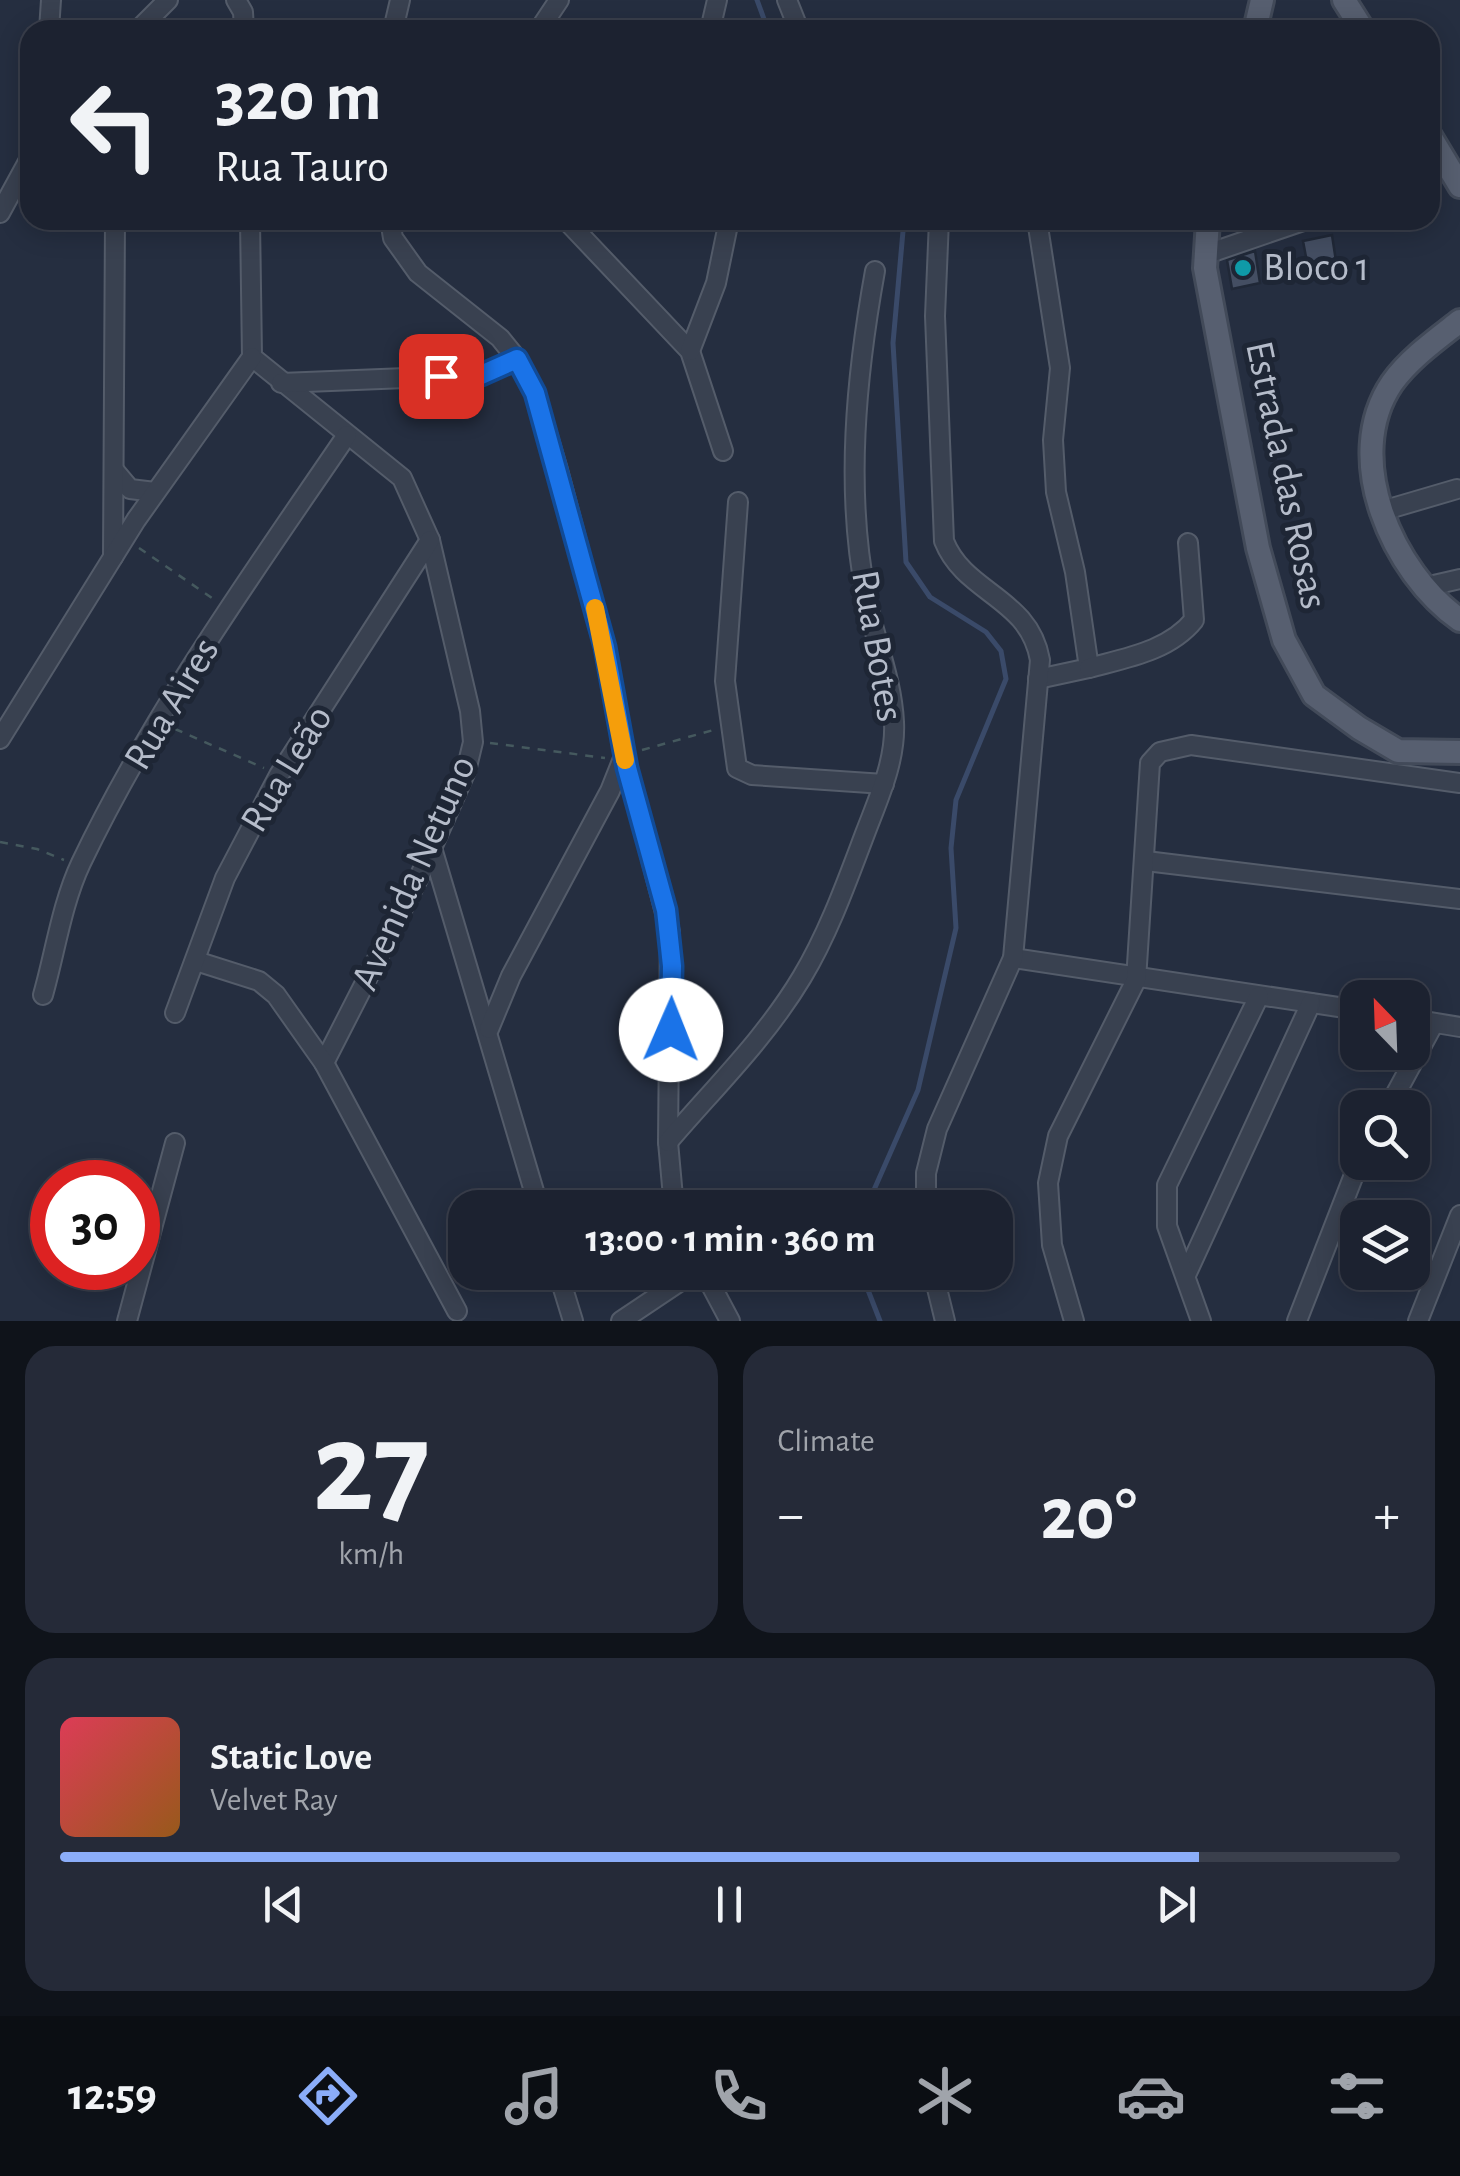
<!DOCTYPE html>
<meta charset="utf-8">
<style>
:root{--surface:#1c2230;--page:#252a38;--text:#f1f3f6;--muted:#a0a4ab;--line:#3a3f4c;--accent:#8badf9}
body{margin:0;font-family:"Alegreya Sans",sans-serif;background:var(--page);color:var(--text);height:100vh;display:flex;flex-direction:column;font-size:38px;white-space:nowrap}
*{box-sizing:border-box;margin:0}
p{font-size:32px;color:var(--muted)}
.icon{flex:none;width:55px;height:55px;fill:none;stroke:currentColor;stroke-width:2;stroke-linecap:round;stroke-linejoin:round}
.map{position:relative;height:1321px;overflow:hidden}
.side{display:flex;flex-direction:column;gap:25px;padding:25px;background:#0f131a;flex:1}
.side>*{flex:none}
.banner{position:absolute;left:20px;top:20px;width:1420px;height:210px;border-radius:30px;box-shadow:0 5px 25px #0003,0 0 0 2px var(--line);background:#1c2230;color:var(--text);overflow:hidden}
.needle{width:65px;rotate:337deg}
.buttons{position:absolute;left:1340px;top:980px;display:grid;gap:20px}
.buttons a{display:grid;place-items:center;width:90px;height:90px;border-radius:20px;background:var(--surface);box-shadow:0 5px 25px #0003,0 0 0 2px var(--line);font-size:50px}
.speed{position:absolute;left:30px;top:1160px;display:flex;gap:20px;font-size:50px;font-weight:700;text-align:center}
.speed>*{display:grid;place-content:center;width:130px;height:130px;border-radius:50%;background:var(--surface);box-shadow:0 5px 25px #0003,0 0 0 2px var(--line);line-height:1}
.speed .limit{border:15px solid #d22;background:#fff;color:#111}
.pin{position:absolute;display:grid;place-items:center;width:85px;height:85px;color:#fff;margin:-42px;border-radius:20px;box-shadow:0 5px 15px #0006}
.me{position:absolute;width:110px;margin:-55px;rotate:1deg;stroke-linejoin:round;filter:drop-shadow(0 0 8px #0008)}
.turn{display:flex;align-items:center;gap:35px;height:210px;padding:0 30px;font-size:45px}
.turn .icon{width:130px;height:130px;stroke-width:2.5}
.turn b{display:block;font-size:70px;line-height:85px}
.big{font-size:75px;font-weight:700;line-height:1.1}
.side .widget{flex:1;display:flex;flex-direction:column;justify-content:center;gap:15px;min-width:0;padding:0 35px;border-radius:30px;background:var(--page)}
.side .dial{align-items:center;gap:0}
.dial b{font-size:130px;line-height:1}
.song{display:flex;align-items:center;gap:30px}
.cover{width:120px;height:120px;border-radius:15px;background:linear-gradient(135deg,hsl(350 70% 55%),hsl(30 70% 35%))}
.played{height:10px;border-radius:5px;background:linear-gradient(90deg,var(--accent) 85%,var(--line) 85%)}
.keys{display:flex;justify-content:space-around;direction:ltr}
.heat{display:flex;justify-content:space-between;align-items:center;font-size:55px;direction:ltr}
.side .tiles{flex:1;display:grid;gap:25px;grid-template-columns:1fr 1fr}
.widget:last-child{grid-column:span 2}
.trip{position:absolute;left:448px;top:1190px;width:565px;height:100px;border-radius:30px;background:var(--surface);box-shadow:0 5px 25px #0003,0 0 0 2px var(--line);font-weight:700;line-height:100px;text-align:center}
.tab-bar{display:flex;height:160px;justify-content:space-around;align-items:center;background:#0b0e13;color:var(--muted)}
.tab-bar .icon{width:70px;height:70px}
.tab-bar .active{color:var(--accent)}
.tab-bar b{font-size:45px;color:var(--text)}
.map>svg:first-child{display:block}
</style>
<div class="map">
<svg width="1460" height="1321" viewBox="0 0 1460 1321">
<rect width="100%" height="100%" fill="#252e40"/>
<g fill="none" stroke-linecap="round" stroke-linejoin="round">
<g stroke="#3a4a69" stroke-width="5">
<polyline points="757,0 768,30"/>
<polyline points="866,1208 918,1090 956,928 951,848 956,800 1006,679 1001,651 986,632 930,597 906,562 893,343 904,220"/>
<polyline points="861,1272 880,1321"/>
</g>
</g>
<g fill="#444e62" stroke="#202837" stroke-width="2.5">
<polygon points="1332,235 1337,268 1309,273 1303,241"/>
<polygon points="1255,251 1260,283 1232,289 1227,260"/>
</g>
<g fill="none" stroke-linecap="round" stroke-linejoin="round">
<g stroke="#545c6a" stroke-width="22">
<g id="minor">
<polyline points="236,0 243,12 244,30"/>
<polyline points="787,0 799,30"/>
<polyline points="49,30 51,0"/>
<polyline points="138,30 168,0"/>
<polyline points="393,30 400,0"/>
<polyline points="539,30 559,0"/>
<polyline points="710,30 717,0"/>
<polyline points="0,213 30,158"/>
<polyline points="250,220 252,357 402,478 430,540 470,711 473,742 466,771 421,873 324,1063"/>
<polyline points="390,220 393,238 418,273 500,338 517,359 535,393 558,470 605,647 624,755 670,932 668,1142 674,1208"/>
<polyline points="566,220 690,351 723,451"/>
<polyline points="1037,220 1060,368 1053,440 1056,492 1075,572 1089,668 1038,679"/>
<polyline points="1204,255 1306,220"/>
<polyline points="690,351 716,283 729,220"/>
<polyline points="281,383 481,375 517,359"/>
<polyline points="114,470 130,489 155,492"/>
<polyline points="738,502 725,681 737,768 752,775 884,784"/>
<polyline points="1382,511 1457,489"/>
<polyline points="113,557 115,220"/>
<polyline points="1425,587 1460,579"/>
<path d="M1089 668C1126 658 1169 651 1194 620L1188 543"/>
<polyline points="0,739 136,520 252,357"/>
<polyline points="432,848 539,1208"/>
<polyline points="1146,861 1460,899"/>
<polyline points="1013,958 1358,1010"/>
<polyline points="196,961 259,981 276,995 324,1063 457,1311"/>
<path d="M43 995C55 953 62 903 81 863 153 712 253 573 347 435"/>
<polyline points="175,1013 225,878 279,775 430,540"/>
<polyline points="1412,1019 1460,1027"/>
<polyline points="489,1029 511,976 610,791 624,756"/>
<polyline points="1388,1108 1434,1023"/>
<path d="M668 1142C714 1088 765 1039 802 977 829 932 847 881 866 831 879 797 896 760 894 722 892 678 874 638 866 596 845 490 856 376 875 271"/>
<path d="M926 1208V1173L937 1129 1013 958 1040 660C1029 597 965 594 944 541L935 316 939 220"/>
<polyline points="558,1272 573,1321"/>
<polyline points="704,1272 730,1321"/>
<polyline points="933,1272 945,1321"/>
<polyline points="1186,1275 1311,1003"/>
<polyline points="127,1321 175,1143"/>
<polyline points="621,1321 694,1272"/>
<polyline points="1074,1321 1052,1245 1048,1183 1058,1136 1136,980 1150,763 1160,752 1191,745 1460,783"/>
<polyline points="1201,1321 1167,1226 1167,1185 1259,996"/>
<polyline points="1297,1321 1359,1162"/>
<polyline points="1418,1321 1460,1215"/>
</g>
</g>
<g stroke="#424a59" stroke-width="28">
<g id="major">
<polyline points="1344,0 1363,30"/>
<polyline points="1255,30 1262,0"/>
<polyline points="1430,136 1460,186"/>
<polyline points="1208,220 1205,268 1258,548 1284,640 1314,695 1359,728 1398,751 1460,752"/>
<path d="M1460 321C1437 339 1409 359 1392 383 1341 458 1393 573 1460 620"/>
</g>
</g>
<g stroke="#45595e" stroke-width="2.5" stroke-dasharray="8 8" stroke-linecap="butt">
<polyline points="139,548 215,600"/>
<polyline points="175,729 264,768"/>
<polyline points="490,743 605,758"/>
<polyline points="642,750 717,729"/>
<polyline points="0,842 37,849 64,860"/>
</g>
<use href="#minor" stroke="#394150" stroke-width="18"/>
<use href="#major" stroke="#575f70" stroke-width="22"/>
</g>
<g fill="none" stroke-linecap="round" stroke-linejoin="round">
<g stroke="#114b97" stroke-width="25">
<polyline id="route" points="441,376 481,375 517,359 535,393 605,647 627,768 666,910 672,966 671,1030"/>
</g>
<use href="#route" stroke="#1a73e8" stroke-width="18"/>
<polyline stroke="#f59e0b" stroke-width="18" points="595,608 625,760"/>
</g>
<circle fill="#0f9aa8" stroke="#1e2635" stroke-width="4" cx="1243" cy="268" r="10"/>
<g text-anchor="middle" dominant-baseline="central" stroke-width="10" stroke-linejoin="round" paint-order="stroke">
<g font-size="40" fill="#b5bcca" stroke="#1e2635" text-anchor="start">
<text x="1263" y="268">Bloco 1</text>
</g>
<g font-size="40" fill="#b5bcca" stroke="#1e2635">
<text transform="translate(1286 475) rotate(78)">Estrada das Rosas</text>
<text transform="translate(877 646) rotate(80)">Rua Botes</text>
<text transform="translate(172 704) rotate(-59)">Rua Aires</text>
<text transform="translate(287 769) rotate(-59)">Rua Leão</text>
<text transform="translate(414 873) rotate(-66)">Avenida Netuno</text>
</g>
</g>
</svg>
<div class="buttons">
<a><svg class="needle" viewBox="-14 -14 28 28"><path d="M0-13l5 13h-10z" fill="#e53935"/><path d="M0 13l5-13h-10z" fill="#a0a4ab"/></svg></a>
<a><svg class="icon" aria-label="search" viewBox="0 0 24 24"><circle cx="10" cy="10" r="6"/><path d="M15 15l6 6"/></svg></a>
<a><svg class="icon" aria-label="layers" viewBox="0 0 24 24"><path d="M12 4l9 5-9 5-9-5zM3 14l9 5 9-5"/></svg></a>
</div>
<div class="speed"><div class="limit">30</div></div>
<div class="pin" style="left:441px;top:376px;background:#d93025"><svg class="icon" aria-label="arrive" viewBox="0 0 24 24"><path d="M6 21V4h12l-3 4 3 4H6"/></svg></div>
<svg class="me" style="left:671px;top:1030px" viewBox="-20 -20 40 40"><circle r="19" fill="#fff"/><path d="M0-13L10 11 0 6-10 11z" fill="#1a73e8"/></svg>
<div class="trip">13:00 · 1 min · 360 m</div>
<div class="banner">
<div class="turn"><svg class="icon" aria-label="left" viewBox="0 0 24 24"><path d="M17 20v-9H6M10 6l-5 5 5 5"/></svg><div><b>320 m</b>Rua Tauro</div></div>
</div>
</div>
<section class="side">
<div class="tiles">
<div class="widget dial"><b>27</b><p>km/h</p></div>
<div class="widget"><p>Climate</p>
<div class="heat"><a>−</a><b class="big">20°</b><a>+</a></div>
</div>
<div class="widget">
<div class="song"><i class="cover"></i><div><b>Static Love</b><p>Velvet Ray</p></div></div>
<div class="played"></div>
<div class="keys"><svg class="icon" aria-label="previous" viewBox="0 0 24 24"><path d="M18 5L8 12l10 7zM5 5v14"/></svg><svg class="icon" aria-label="pause" viewBox="0 0 24 24"><path d="M8 5v14M16 5v14"/></svg><svg class="icon" aria-label="next" viewBox="0 0 24 24"><path d="M6 5l10 7-10 7zM19 5v14"/></svg></div>
</div>
</div>
</section>
<nav class="tab-bar">
<b>12:59</b>
<svg class="icon active" aria-label="directions" viewBox="0 0 24 24"><path d="M12 3l9 9-9 9-9-9zM9 14v-3h6M13 9l2 2-2 2"/></svg>
<svg class="icon" aria-label="music" viewBox="0 0 24 24"><path d="M9 18V5l10-2v13"/><circle cx="6" cy="18" r="3"/><circle cx="16" cy="16" r="3"/></svg>
<svg class="icon" aria-label="phone" viewBox="0 0 24 24"><path d="M5 4h4l2 5-3 2q2 4 5 5l2-3 5 2v4C11 20 4 13 5 4z"/></svg>
<svg class="icon" aria-label="climate" viewBox="0 0 24 24"><path d="M12 3v18M4 7l16 10M4 17L20 7"/></svg>
<svg class="icon" aria-label="car" viewBox="0 0 24 24"><path d="M5 17H2v-5l4-1 3-4h7l3 4 3 1v5h-3M9 17h6M6 11h13"/><circle cx="7" cy="17" r="2"/><circle cx="17" cy="17" r="2"/></svg>
<svg class="icon" aria-label="filters" viewBox="0 0 24 24"><path d="M4 7h16M4 17h16"/><circle cx="9" cy="7" r="2"/><circle cx="15" cy="17" r="2"/></svg>
</nav>
